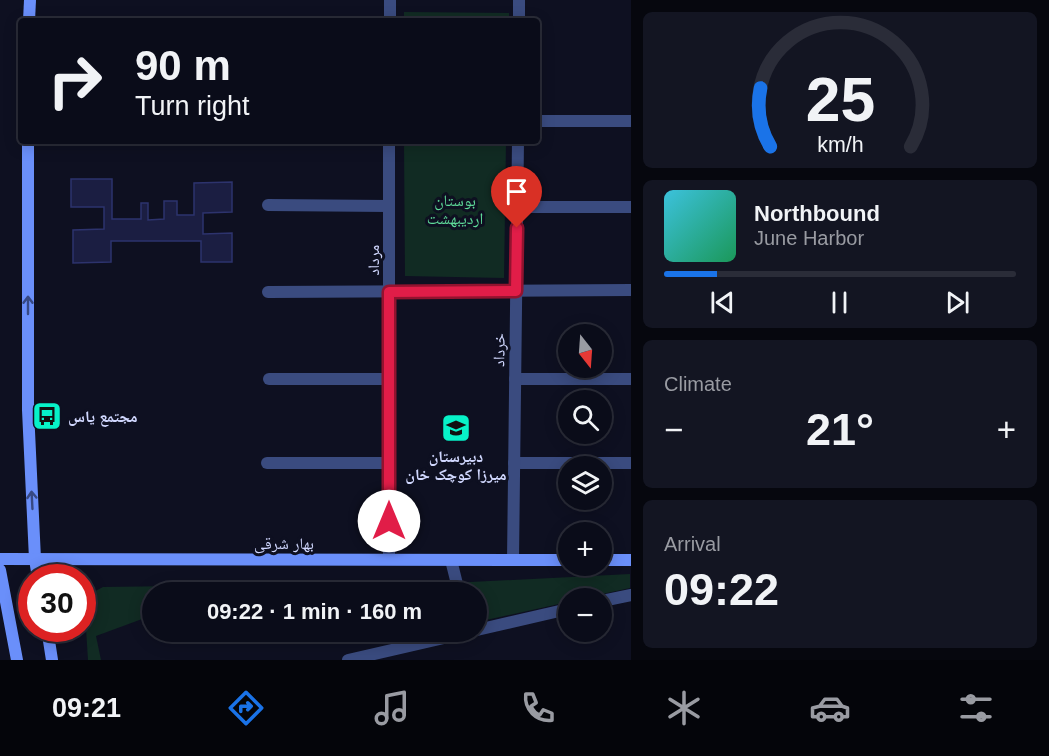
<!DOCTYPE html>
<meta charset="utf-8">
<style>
:root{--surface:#0a0c19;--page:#131522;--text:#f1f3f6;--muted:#999ba2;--line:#2a2c38;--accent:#1a73e8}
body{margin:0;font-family:Arial,"Noto Naskh Arabic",sans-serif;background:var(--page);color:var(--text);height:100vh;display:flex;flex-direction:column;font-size:22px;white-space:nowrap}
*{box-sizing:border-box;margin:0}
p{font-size:20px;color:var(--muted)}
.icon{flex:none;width:33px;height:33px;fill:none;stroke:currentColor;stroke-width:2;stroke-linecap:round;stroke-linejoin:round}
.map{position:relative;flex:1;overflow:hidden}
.panel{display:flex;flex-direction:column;gap:12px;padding:12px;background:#06070e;width:418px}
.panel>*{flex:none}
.guide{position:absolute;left:18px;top:18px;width:522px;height:126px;border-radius:6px;box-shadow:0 3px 15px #0003,0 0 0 2px var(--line);background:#0a0c19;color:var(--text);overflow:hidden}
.needle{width:39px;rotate:163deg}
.controls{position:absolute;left:558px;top:324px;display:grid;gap:12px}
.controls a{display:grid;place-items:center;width:54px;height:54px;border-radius:50%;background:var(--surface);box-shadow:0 3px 15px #0003,0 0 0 2px var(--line);font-size:30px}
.speed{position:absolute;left:18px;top:564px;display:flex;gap:12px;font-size:30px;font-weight:700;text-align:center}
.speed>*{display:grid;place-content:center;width:78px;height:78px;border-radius:50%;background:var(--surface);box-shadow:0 3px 15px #0003,0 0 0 2px var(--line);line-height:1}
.speed .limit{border:9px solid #d22;background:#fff;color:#111}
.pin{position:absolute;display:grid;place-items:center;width:51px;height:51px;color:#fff;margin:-62px -26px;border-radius:50% 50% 50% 0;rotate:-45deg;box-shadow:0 0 6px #0007}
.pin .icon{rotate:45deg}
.me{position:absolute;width:66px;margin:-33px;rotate:0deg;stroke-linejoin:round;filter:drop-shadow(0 0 4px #0008)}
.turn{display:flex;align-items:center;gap:21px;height:126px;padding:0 18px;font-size:27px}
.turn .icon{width:78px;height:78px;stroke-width:2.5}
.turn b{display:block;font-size:42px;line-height:51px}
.big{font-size:45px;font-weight:700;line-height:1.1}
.panel .widget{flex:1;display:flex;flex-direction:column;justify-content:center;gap:9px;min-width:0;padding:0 21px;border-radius:9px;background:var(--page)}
.panel .dial{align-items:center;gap:0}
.dial svg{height:156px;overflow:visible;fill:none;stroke:var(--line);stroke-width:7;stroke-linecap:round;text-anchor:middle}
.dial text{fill:var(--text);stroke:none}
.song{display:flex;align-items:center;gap:18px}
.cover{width:72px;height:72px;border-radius:9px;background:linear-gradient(135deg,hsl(190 70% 55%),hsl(150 70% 35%))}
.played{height:6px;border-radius:3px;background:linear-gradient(90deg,var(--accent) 15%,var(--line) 15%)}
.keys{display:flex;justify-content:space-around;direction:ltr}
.heat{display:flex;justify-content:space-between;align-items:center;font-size:33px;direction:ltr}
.trip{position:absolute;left:142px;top:582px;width:345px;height:60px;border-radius:30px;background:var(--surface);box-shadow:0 3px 15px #0003,0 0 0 2px var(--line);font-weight:700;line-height:60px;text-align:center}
.tab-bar{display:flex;height:96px;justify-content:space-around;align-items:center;background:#04050a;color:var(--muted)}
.tab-bar .icon{width:42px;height:42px}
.tab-bar .active{color:var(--accent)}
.tab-bar b{font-size:27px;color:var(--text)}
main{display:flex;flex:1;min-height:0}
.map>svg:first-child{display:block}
</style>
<main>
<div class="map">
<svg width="631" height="660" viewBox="0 0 631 660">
<rect width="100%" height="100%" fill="#0e1021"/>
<g fill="#112b23">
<polygon points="404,12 509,13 509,21 404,21"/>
<polygon points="404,141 506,141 504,278 405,276"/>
<polygon points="630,574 630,588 584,598 568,598 568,602 477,622 477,592 393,592 391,586"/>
<polygon points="255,585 329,587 330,592 153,592 153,615 96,636 101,660 88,660 84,597 103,587"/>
</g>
<polygon fill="#1b1e42" stroke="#2d336d" stroke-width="1.5" points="71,179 112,179 112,219 141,219 141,203 148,203 148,220 164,219 164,201 177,201 177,215 194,215 194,183 232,182 232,212 203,213 203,234 232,233 232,262 201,262 201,241 111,241 111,262 73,263 73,230 104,229 104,207 71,207"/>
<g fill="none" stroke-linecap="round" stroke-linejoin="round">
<g stroke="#3a4b7f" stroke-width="12">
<polyline points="390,21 390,0"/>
<polyline points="519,21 519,0"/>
<polyline points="537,121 631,121"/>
<polyline points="268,205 389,206"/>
<polyline points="517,207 631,207"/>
<polyline points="268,292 631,290"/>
<polyline points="269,379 389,379"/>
<polyline points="515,379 631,379"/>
<polyline points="267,463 389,463"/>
<polyline points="514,463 631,463"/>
<polyline points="389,559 389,141"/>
<polyline points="451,560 459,592"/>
<polyline points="513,560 518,141"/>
<polyline points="602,601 631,595"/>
<polyline points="477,630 568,609"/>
<polyline points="348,660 470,632"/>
</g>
<g stroke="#6a8ffa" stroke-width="12">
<polyline points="29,21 30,0"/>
<polyline points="28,141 28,410 35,559 38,578"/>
<polyline points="0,559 568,560"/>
<polyline points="602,560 631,560"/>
<polyline points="0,570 17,660"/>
<polyline points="47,628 52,660"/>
</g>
</g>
<defs><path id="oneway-shaft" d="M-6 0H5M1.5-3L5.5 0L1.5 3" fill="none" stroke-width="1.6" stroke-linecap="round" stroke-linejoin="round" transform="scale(1.5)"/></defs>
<g stroke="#374983">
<use href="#oneway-shaft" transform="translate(28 305) rotate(-90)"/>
<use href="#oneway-shaft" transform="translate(32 500) rotate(-93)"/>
</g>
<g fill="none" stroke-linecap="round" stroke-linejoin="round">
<g stroke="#92132f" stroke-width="15">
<polyline id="route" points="389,521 389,292 516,291 517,228"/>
</g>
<use href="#route" stroke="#e11d48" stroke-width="10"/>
</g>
<defs>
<g id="bus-square" transform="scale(1.5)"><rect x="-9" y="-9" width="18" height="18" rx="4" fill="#07f2c8" stroke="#0e1021"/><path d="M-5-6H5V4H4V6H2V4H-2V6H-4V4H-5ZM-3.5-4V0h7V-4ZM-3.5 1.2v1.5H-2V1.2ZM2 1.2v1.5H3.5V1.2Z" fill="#111"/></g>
<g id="school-square" transform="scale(1.5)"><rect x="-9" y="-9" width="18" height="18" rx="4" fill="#07f2c8" stroke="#0e1021"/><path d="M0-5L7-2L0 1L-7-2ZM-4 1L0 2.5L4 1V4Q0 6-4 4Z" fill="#111"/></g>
</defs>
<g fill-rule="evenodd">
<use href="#bus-square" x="47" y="416"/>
<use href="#school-square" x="456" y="428"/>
</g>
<g text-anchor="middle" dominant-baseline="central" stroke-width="6" stroke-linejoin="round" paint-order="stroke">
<g font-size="16" fill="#5edb99" stroke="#0e1021">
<text x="455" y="200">بوستان<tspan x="455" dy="18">اردیبهشت</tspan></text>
</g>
<g font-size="16" fill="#d0d7fe" stroke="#0e1021">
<text transform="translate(373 260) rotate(-90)">مرداد</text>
<text transform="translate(499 350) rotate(-89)">خرداد</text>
<text x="284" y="543">بهار شرقی</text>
</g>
<g font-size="16" font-weight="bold" fill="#d0d7fe" stroke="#0e1021" text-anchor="start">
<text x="68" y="416">مجتمع یاس</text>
<text x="456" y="456" text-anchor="middle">دبیرستان<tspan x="456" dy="18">میرزا کوچک خان</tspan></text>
</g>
</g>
</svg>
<div class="controls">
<a><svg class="needle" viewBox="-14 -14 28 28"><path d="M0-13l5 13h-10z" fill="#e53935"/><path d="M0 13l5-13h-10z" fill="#999ba2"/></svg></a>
<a><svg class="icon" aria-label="search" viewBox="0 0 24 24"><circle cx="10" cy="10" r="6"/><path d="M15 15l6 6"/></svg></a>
<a><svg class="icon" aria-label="layers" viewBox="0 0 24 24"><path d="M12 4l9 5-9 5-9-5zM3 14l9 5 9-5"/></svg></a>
<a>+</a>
<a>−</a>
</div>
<div class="speed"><div class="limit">30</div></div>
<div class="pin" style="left:517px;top:228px;background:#d93025"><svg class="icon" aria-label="arrive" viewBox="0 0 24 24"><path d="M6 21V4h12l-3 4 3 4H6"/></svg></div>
<svg class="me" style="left:389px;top:521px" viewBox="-20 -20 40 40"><circle r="19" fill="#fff"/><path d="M0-13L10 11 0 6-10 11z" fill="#e11d48"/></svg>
<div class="trip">09:22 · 1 min · 160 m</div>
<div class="guide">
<div class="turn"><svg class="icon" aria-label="right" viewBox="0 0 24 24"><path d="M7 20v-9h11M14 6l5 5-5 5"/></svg><div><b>90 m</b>Turn right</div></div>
</div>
</div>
<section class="panel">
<div class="widget dial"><svg viewBox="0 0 100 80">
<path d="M14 69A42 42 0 1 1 86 69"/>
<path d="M14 69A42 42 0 0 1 9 39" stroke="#1a73e8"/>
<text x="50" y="56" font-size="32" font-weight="700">25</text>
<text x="50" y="72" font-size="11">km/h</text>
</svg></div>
<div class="widget">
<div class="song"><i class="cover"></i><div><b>Northbound</b><p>June Harbor</p></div></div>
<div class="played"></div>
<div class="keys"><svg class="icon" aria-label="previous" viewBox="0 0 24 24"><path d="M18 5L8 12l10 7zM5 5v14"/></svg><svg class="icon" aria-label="pause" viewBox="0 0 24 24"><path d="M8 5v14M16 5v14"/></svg><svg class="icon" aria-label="next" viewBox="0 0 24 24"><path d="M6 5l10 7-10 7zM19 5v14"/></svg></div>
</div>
<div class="widget"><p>Climate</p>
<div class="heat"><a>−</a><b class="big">21°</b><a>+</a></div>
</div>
<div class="widget"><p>Arrival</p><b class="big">09:22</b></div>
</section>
</main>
<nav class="tab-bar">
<b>09:21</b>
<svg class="icon active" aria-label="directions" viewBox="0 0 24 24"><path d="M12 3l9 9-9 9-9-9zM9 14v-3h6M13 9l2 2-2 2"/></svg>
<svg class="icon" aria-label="music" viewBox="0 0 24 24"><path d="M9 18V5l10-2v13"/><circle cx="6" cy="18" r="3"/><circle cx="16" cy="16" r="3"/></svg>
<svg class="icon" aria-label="phone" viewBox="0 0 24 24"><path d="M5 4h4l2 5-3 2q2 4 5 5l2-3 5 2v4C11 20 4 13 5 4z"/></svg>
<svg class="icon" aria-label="climate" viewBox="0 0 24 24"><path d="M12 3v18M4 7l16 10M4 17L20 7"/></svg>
<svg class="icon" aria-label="car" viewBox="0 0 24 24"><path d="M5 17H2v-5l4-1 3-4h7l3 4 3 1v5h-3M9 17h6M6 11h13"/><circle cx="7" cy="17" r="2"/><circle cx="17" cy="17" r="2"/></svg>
<svg class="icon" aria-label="filters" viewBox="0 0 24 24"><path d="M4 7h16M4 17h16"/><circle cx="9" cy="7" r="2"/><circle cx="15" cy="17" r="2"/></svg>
</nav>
